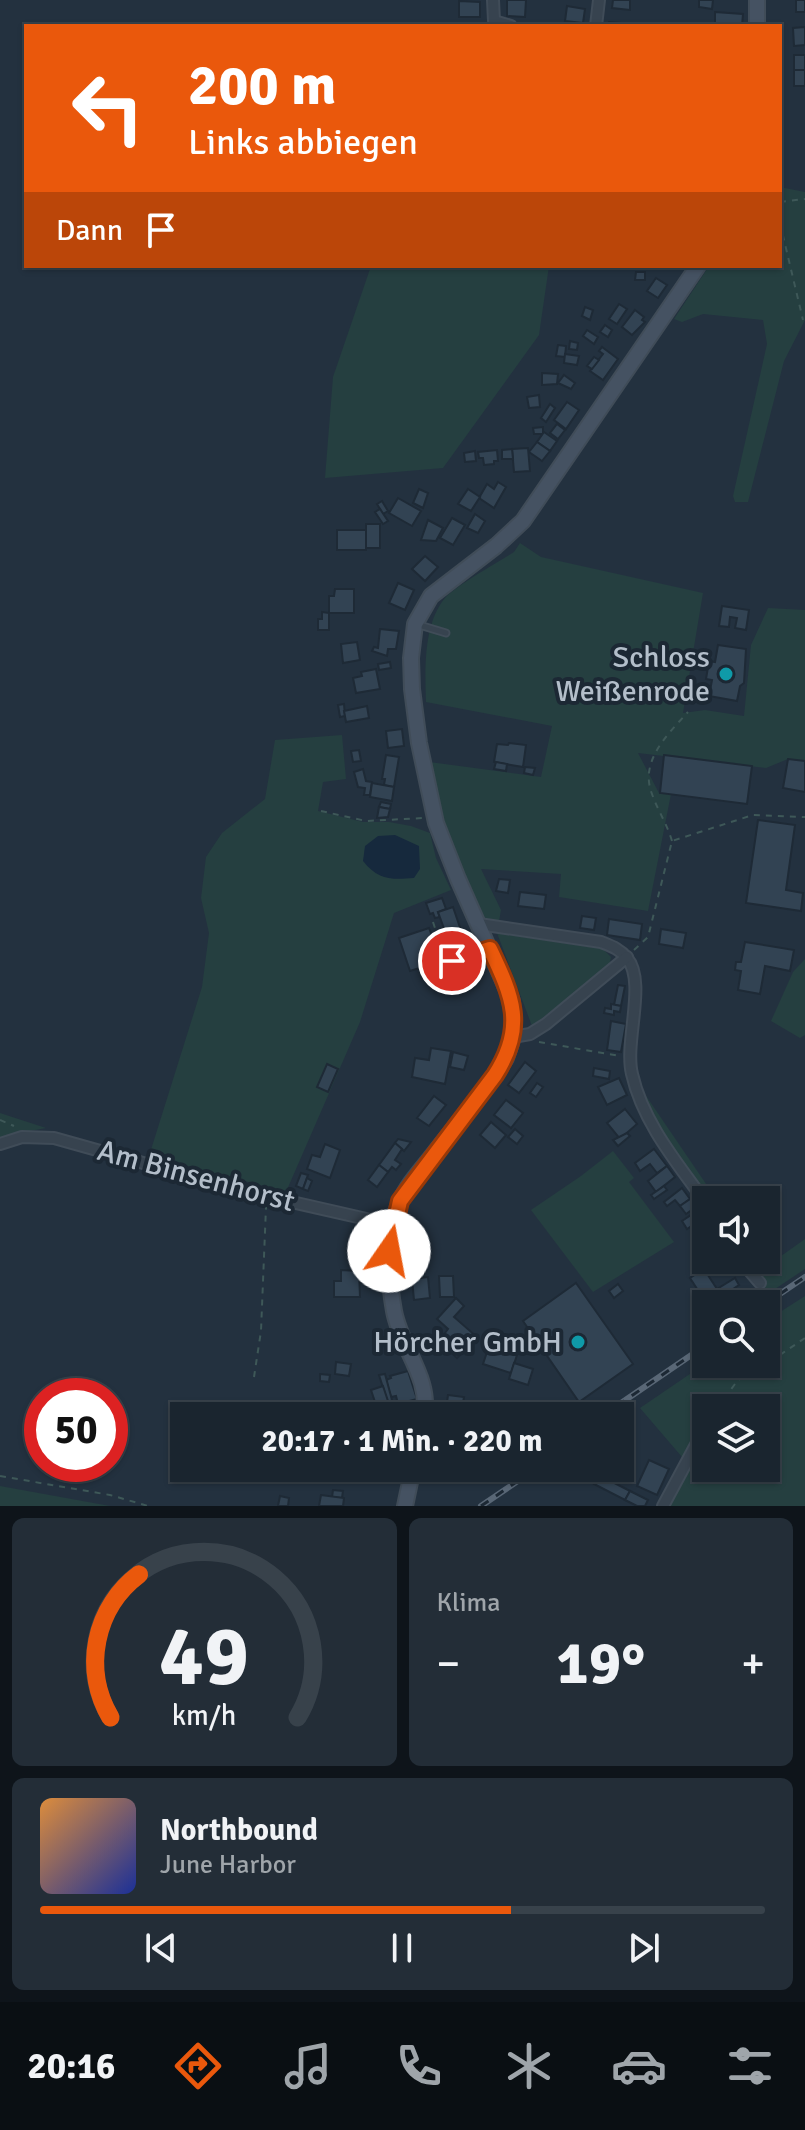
<!DOCTYPE html>
<html lang="de">
<meta charset="utf-8">
<style>
:root{--surface:#1a252f;--page:#232d37;--text:#f1f3f6;--muted:#9fa5aa;--line:#38424b;--accent:#ea580c}
body{margin:0;font-family:Signika,sans-serif;background:var(--page);color:var(--text);height:100vh;display:flex;flex-direction:column;font-size:30px;white-space:nowrap}
*{box-sizing:border-box;margin:0}
p{font-size:26px;color:var(--muted)}
.icon{flex:none;width:44px;height:44px;fill:none;stroke:currentColor;stroke-width:2;stroke-linecap:round;stroke-linejoin:round}
.map{position:relative;height:1506px;overflow:hidden}
.details{display:flex;flex-direction:column;gap:12px;padding:12px;background:#0e141a;flex:1}
.details>*{flex:none}
.banner{position:absolute;left:24px;top:24px;width:758px;height:244px;border-radius:0px;box-shadow:0 2px 6px #0004,0 0 0 2px var(--line);background:#ea580c;color:#fff;overflow:hidden}
.controls{position:absolute;left:692px;top:1186px;display:grid;gap:16px}
.controls a{display:grid;place-items:center;width:88px;height:88px;border-radius:0px;background:var(--surface);box-shadow:0 2px 6px #0004,0 0 0 2px var(--line);font-size:40px}
.speed{position:absolute;left:24px;top:1378px;display:flex;gap:16px;font-size:40px;font-weight:700;text-align:center}
.speed>*{display:grid;place-content:center;width:104px;height:104px;border-radius:50%;background:var(--surface);box-shadow:0 2px 6px #0004,0 0 0 2px var(--line);line-height:1}
.speed .limit{border:12px solid #d22;background:#fff;color:#111}
.pin{position:absolute;display:grid;place-items:center;width:68px;height:68px;color:#fff;margin:-34px;border:4px solid #fff;border-radius:50%;box-shadow:0 2px 8px #0007}
.me{position:absolute;width:88px;margin:-44px;rotate:12deg;stroke-linejoin:round;filter:drop-shadow(0 0 6px #0008)}
.turn{display:flex;align-items:center;gap:28px;height:168px;padding:0 32px;font-size:36px}
.turn .icon{width:104px;height:104px;stroke-width:2.5}
.turn b{display:block;font-size:56px;line-height:68px}
.then{display:flex;align-items:center;height:76px;padding:0 32px;background:#0003;gap:16px;font-size:30px}
.big{font-size:60px;font-weight:800;line-height:1.1}
.details .widget{flex:1;display:flex;flex-direction:column;justify-content:center;gap:12px;min-width:0;padding:0 28px;border-radius:12px;background:var(--page)}
.details .dial{align-items:center;gap:0}
.dial svg{height:208px;overflow:visible;fill:none;stroke:var(--line);stroke-width:7;stroke-linecap:round;text-anchor:middle}
.dial text{fill:var(--text);stroke:none}
.song{display:flex;align-items:center;gap:24px}
.cover{width:96px;height:96px;border-radius:12px;background:linear-gradient(135deg,hsl(30 70% 55%),hsl(230 70% 35%))}
.played{height:8px;border-radius:4px;background:linear-gradient(90deg,var(--accent) 65%,var(--line) 65%)}
.keys{display:flex;justify-content:space-around;direction:ltr}
.heat{display:flex;justify-content:space-between;align-items:center;font-size:44px;direction:ltr}
.details .tiles{flex:1;display:grid;gap:12px;grid-template-columns:1fr 1fr}
.widget:last-child{grid-column:span 2}
.trip{position:absolute;left:170px;top:1402px;width:464px;height:80px;border-radius:0px;background:var(--surface);box-shadow:0 2px 6px #0004,0 0 0 2px var(--line);font-weight:800;line-height:80px;text-align:center}
.dock{display:flex;height:128px;justify-content:space-around;align-items:center;background:#0a0f13;color:var(--muted)}
.dock .icon{width:56px;height:56px}
.dock .active{color:var(--accent)}
.dock b{font-size:36px;color:var(--text)}
.map>svg:first-child{display:block}
</style>
<div class="map">
<svg width="805" height="1506" viewBox="0 0 805 1506">
<rect width="100%" height="100%" fill="#23313f"/>
<g fill="#253f40" fill-rule="evenodd">
<polygon points="780,187 805,192 805,320 784,361 748,502 735,502 733,496 767,344 763,320 703,314 682,322 674,319 709,266 780,266"/>
<polygon points="371,266 549,266 539,335 443,468 325,478 333,377"/>
<path d="M520 543 541 557 703 593 683 713 705 710 744 716 751 645 768 608 805 610V761L788 759 766 768 638 753 659 793 671 794 648 911 559 897 561 874 481 869 501 910 497 933 603 949 611 957 609 967 532 1026 497 933 479 917 446 852 422 761 541 777 552 726 426 702C425 670 423 624 445 598 457 585 497 563 514 552Z"/>
<polygon points="342,735 346,779 323,782 318,811 363,822 389,822 411,826 430,833 436,858 451,890 394,913 360,1022 286,1192 149,1156 202,987 209,933 201,898 206,857 222,833 265,799 275,740"/>
<polygon points="805,959 805,1035 800,1038 771,1021 793,972"/>
<polygon points="640,1087 717,1200 708,1200 664,1138"/>
<polygon points="0,1113 46,1128 20,1133 0,1141"/>
<polygon points="613,1151 634,1178 629,1182 674,1242 593,1292 531,1210 581,1176"/>
<polygon points="805,1239 805,1269 763,1297 760,1283 746,1260 766,1258 774,1261"/>
<path d="M805 1296V1506H667L688 1464 640 1408 706 1363 766 1364V1321ZM706 1408H766V1468H706Z"/>
<polygon points="0,1486 110,1506 0,1506"/>
</g>
<path fill="#16293d" d="M395 835 419 846 420 869 414 878C391 880 378 880 363 861L365 846 378 836Z"/>
<g fill="#324353" stroke="#1e2a36" stroke-width="2">
<polygon points="507,0 526,0 525,17 507,16"/>
<polygon points="613,0 630,0 630,10 612,8"/>
<polygon points="699,0 713,0 712,9 699,7"/>
<rect x="796" y="0" width="9" height="12"/>
<polygon points="459,1 480,2 480,17 459,17"/>
<polygon points="567,6 585,9 583,23 565,21"/>
<polygon points="715,12 743,14 742,26 715,26"/>
<polygon points="609,22 631,24 631,26 609,26"/>
<polygon points="805,27 805,45 794,46 793,28"/>
<rect x="794" y="55" width="11" height="15"/>
<rect x="794" y="70" width="11" height="16"/>
<polygon points="636,272 645,272 645,280 635,280"/>
<polygon points="656,278 667,285 658,298 647,291"/>
<polygon points="619,304 627,309 617,324 609,319"/>
<polygon points="585,307 593,310 590,320 582,316"/>
<polygon points="635,310 644,317 642,320 645,322 632,335 622,327"/>
<polygon points="605,325 612,330 608,337 600,332"/>
<polygon points="587,330 598,337 594,344 583,336"/>
<polygon points="570,341 578,343 577,350 569,349"/>
<polygon points="558,345 566,346 565,357 556,356"/>
<polygon points="602,347 618,359 603,380 590,371 603,354 599,351"/>
<polygon points="565,354 579,356 577,365 564,363"/>
<polygon points="594,357 599,360 592,369 587,366"/>
<polygon points="542,373 558,374 557,384 542,385"/>
<polygon points="564,375 575,383 571,389 558,383"/>
<polygon points="539,395 540,407 529,408 527,397"/>
<polygon points="567,402 579,410 566,429 554,420"/>
<polygon points="550,404 555,408 546,422 541,418"/>
<polygon points="557,424 565,430 558,439 550,433"/>
<polygon points="543,427 543,434 534,434 533,428"/>
<polygon points="544,432 557,441 550,451 537,442"/>
<polygon points="537,442 550,451 542,461 529,452"/>
<polygon points="528,448 530,471 514,472 512,449"/>
<polygon points="512,449 513,459 502,459 502,450"/>
<polygon points="497,450 498,461 494,461 494,464 484,465 483,458 479,458 478,452"/>
<polygon points="475,451 476,461 465,462 464,453"/>
<polygon points="498,482 506,487 494,508 479,498 487,484 494,489"/>
<polygon points="419,489 428,493 423,508 413,503"/>
<polygon points="468,489 480,497 471,511 458,504"/>
<polygon points="398,498 421,511 412,526 389,513"/>
<polygon points="382,501 388,511 383,514 377,504"/>
<polygon points="380,509 388,521 383,524 375,512"/>
<polygon points="475,514 485,521 478,533 467,528"/>
<polygon points="452,518 465,525 453,545 440,538"/>
<polygon points="428,520 443,528 436,541 421,540"/>
<rect x="366" y="524" width="14" height="24"/>
<rect x="337" y="530" width="29" height="20"/>
<polygon points="425,556 438,567 425,581 412,569"/>
<polygon points="398,583 414,590 405,610 389,603"/>
<polygon points="335,589 354,589 354,613 329,613 329,596 334,596"/>
<polygon points="722,606 749,610 746,630 735,628 737,618 730,617 729,627 719,626"/>
<polygon points="322,612 329,613 329,630 318,630 318,619 322,619"/>
<polygon points="380,629 399,631 396,649 388,649 387,656 372,651 374,647 378,648"/>
<polygon points="357,642 360,660 343,663 341,644"/>
<polygon points="718,645 746,649 744,683 740,686 737,701 709,696 712,680 706,679 709,661 715,662"/>
<polygon points="390,662 391,668 379,670 378,664"/>
<polygon points="376,669 380,689 356,693 353,678 362,676 361,672"/>
<polygon points="344,704 345,716 340,717 338,705"/>
<polygon points="367,706 369,718 346,722 344,711"/>
<polygon points="402,729 404,746 388,748 386,731"/>
<polygon points="509,743 526,745 523,767 494,762 497,744 508,745"/>
<polygon points="359,750 361,761 353,762 351,751"/>
<polygon points="386,755 399,757 394,787 384,785 385,779 382,779"/>
<polygon points="664,755 752,766 747,804 660,793"/>
<polygon points="788,759 805,761 805,792 783,788"/>
<polygon points="496,762 507,764 506,771 494,769"/>
<polygon points="525,767 535,768 533,775 524,773"/>
<polygon points="363,769 366,781 372,782 370,795 364,795 365,788 358,787 354,772"/>
<polygon points="372,783 394,787 392,801 370,797"/>
<polygon points="381,802 391,804 390,809 379,807"/>
<polygon points="379,807 390,809 388,817 377,818"/>
<polygon points="758,820 795,825 786,890 803,893 801,911 746,903"/>
<polygon points="499,879 510,880 508,893 496,891"/>
<polygon points="520,892 546,895 544,909 518,906"/>
<polygon points="442,898 446,909 438,912 440,917 435,918 433,913 430,914 426,903"/>
<polygon points="453,907 468,951 454,956 438,912"/>
<polygon points="582,916 596,918 594,930 580,928"/>
<polygon points="609,919 642,924 640,940 607,935"/>
<polygon points="429,928 442,961 410,971 399,938"/>
<polygon points="661,929 686,933 683,948 659,944"/>
<polygon points="745,942 794,950 790,971 765,966 760,994 738,990 741,971 735,970 736,962 741,962"/>
<polygon points="453,975 456,986 447,989 443,978"/>
<polygon points="618,985 625,986 621,1006 614,1005"/>
<polygon points="611,1004 621,1006 620,1012 614,1011 614,1015 604,1013 605,1008 611,1009"/>
<polygon points="611,1021 626,1024 621,1052 607,1050"/>
<polygon points="431,1048 451,1051 445,1084 412,1077 415,1058 429,1060"/>
<polygon points="453,1052 468,1056 464,1070 450,1067"/>
<polygon points="525,1062 536,1071 519,1093 508,1085"/>
<polygon points="327,1064 338,1069 328,1092 317,1087"/>
<polygon points="594,1068 610,1071 609,1079 593,1076"/>
<polygon points="619,1078 627,1095 607,1105 598,1087"/>
<polygon points="537,1083 543,1087 536,1097 530,1093"/>
<polygon points="434,1096 446,1105 429,1126 417,1118"/>
<polygon points="506,1100 523,1113 511,1128 494,1115"/>
<polygon points="625,1109 637,1124 620,1139 607,1123"/>
<polygon points="491,1122 506,1135 495,1148 480,1135"/>
<polygon points="515,1129 523,1136 517,1144 508,1137"/>
<polygon points="627,1133 630,1136 618,1146 613,1140"/>
<polygon points="398,1139 411,1142 404,1151 395,1143"/>
<polygon points="395,1143 402,1149 395,1160 401,1164 396,1170 392,1167 388,1172 379,1165"/>
<polygon points="325,1144 340,1150 330,1178 307,1169 312,1155 320,1157"/>
<polygon points="654,1149 667,1166 657,1173 650,1164 640,1171 635,1163"/>
<polygon points="379,1165 388,1172 377,1187 368,1180"/>
<polygon points="667,1166 675,1177 656,1192 648,1181"/>
<polygon points="301,1173 308,1175 303,1189 296,1186"/>
<polygon points="307,1178 312,1181 308,1191 303,1189"/>
<polygon points="664,1186 667,1190 654,1199 651,1195"/>
<polygon points="682,1188 690,1199 680,1206 675,1200 667,1206 664,1202"/>
<polygon points="690,1199 696,1207 686,1214 680,1206"/>
<polygon points="691,1215 696,1223 687,1229 682,1221"/>
<polygon points="704,1269 717,1289 703,1298 690,1278"/>
<polygon points="341,1270 359,1271 360,1297 334,1297 334,1281 341,1281"/>
<polygon points="439,1276 453,1276 454,1297 440,1297"/>
<polygon points="428,1277 430,1298 414,1300 412,1279"/>
<polygon points="735,1278 739,1285 721,1297 717,1289"/>
<polygon points="576,1283 633,1364 579,1402 523,1321"/>
<polygon points="618,1284 623,1291 614,1298 609,1291"/>
<polygon points="456,1298 464,1306 454,1317 477,1337 457,1358 439,1341 448,1329 437,1319"/>
<polygon points="489,1346 517,1355 511,1373 483,1364"/>
<polygon points="336,1362 351,1364 349,1376 335,1374"/>
<polygon points="514,1363 533,1369 528,1385 509,1379"/>
<polygon points="408,1371 417,1399 398,1404 396,1396 391,1397 386,1380 391,1378 390,1376"/>
<polygon points="320,1374 330,1375 329,1382 320,1381"/>
<polygon points="385,1374 392,1400 388,1403 379,1375"/>
<polygon points="383,1386 389,1404 377,1408 371,1390"/>
<polygon points="448,1395 464,1397 461,1416 445,1416"/>
<polygon points="330,1403 349,1405 348,1416 328,1416"/>
<polygon points="649,1460 669,1469 657,1495 637,1486"/>
<polygon points="365,1468 372,1469 371,1479 364,1479"/>
<polygon points="599,1475 630,1491 625,1500 594,1484"/>
<polygon points="333,1490 343,1491 342,1498 332,1497"/>
<polygon points="630,1491 648,1500 645,1506 637,1506 625,1500"/>
<polygon points="321,1495 344,1498 343,1506 319,1506"/>
<polygon points="280,1496 289,1498 288,1506 278,1506"/>
</g>
<g fill="none" stroke-linecap="round" stroke-linejoin="round">
<g stroke="#404c58" stroke-width="9">
<g id="service">
<polyline points="416,624 446,633"/>
<polyline points="452,961 489,949"/>
</g>
</g>
<g stroke="#404c58" stroke-width="14">
<g id="minor">
<polyline points="493,0 494,21 511,26"/>
<polyline points="596,26 599,0"/>
<path d="M479 924 601 942C611 946 620 949 627 958 647 982 624 1042 632 1074 643 1123 678 1164 706 1203"/>
<polyline points="513,1037 530,1034 546,1024 627,957"/>
<polyline points="0,1144 22,1137 54,1138 243,1191 393,1225"/>
<polyline points="740,1260 760,1283"/>
<polyline points="663,1506 706,1426"/>
</g>
</g>
<g stroke="#404c58" stroke-width="18">
<g id="secondary">
<polyline points="757,26 757,0"/>
<path d="M424 1416C431 1377 401 1349 394 1311 388 1277 385 1234 400 1202 407 1185 421 1170 432 1156 457 1124 484 1092 506 1058L513 1037 512 1001 458 879 436 823 419 743 412 689 411 658 415 624 431 596 496 546 523 521 698 266"/>
<polyline points="405,1506 413,1468"/>
</g>
</g>
<g stroke="#3e5858" stroke-width="2" stroke-dasharray="6 6" stroke-linecap="butt">
<polyline points="780,202 805,199"/>
<polyline points="780,223 803,320"/>
<polyline points="321,811 366,821 423,818"/>
<path d="M672 841C667 824 658 811 652 794 639 761 668 734 688 712"/>
<polyline points="433,922 444,955"/>
<polyline points="634,950 648,937 672,841 753,815 805,817"/>
<polyline points="428,969 446,963"/>
<polyline points="539,1042 620,1056"/>
<polyline points="0,1120 14,1126"/>
<polyline points="254,1377 261,1331 266,1207"/>
<polyline points="717,1408 738,1380 762,1367 805,1338"/>
<polyline points="0,1476 110,1495 148,1506"/>
</g>
<use href="#service" stroke="#37434f" stroke-width="5"/>
<use href="#minor" stroke="#37434f" stroke-width="10"/>
<use href="#secondary" stroke="#455262" stroke-width="14"/>
<g stroke="#596776" stroke-width="6">
<g id="rail">
<polyline points="765,1304 805,1277"/>
<polyline points="602,1416 706,1345"/>
<polyline points="481,1506 537,1468"/>
</g>
</g>
<use href="#rail" stroke="#1c2834" stroke-width="3" stroke-dasharray="9" stroke-linecap="butt"/>
</g>
<g fill="none" stroke-linecap="round" stroke-linejoin="round">
<g stroke="#983908" stroke-width="20">
<path id="route" d="M389 1251 400 1201 495 1075C526 1027 513 997 490 949L452 961"/>
</g>
<use href="#route" stroke="#ea580c" stroke-width="14"/>
</g>
<g fill="#0f9aa8" stroke="#1c2834" stroke-width="3">
<circle cx="726" cy="674" r="8"/>
<circle cx="578" cy="1342" r="8"/>
</g>
<g text-anchor="middle" dominant-baseline="central" stroke-width="8" stroke-linejoin="round" paint-order="stroke">
<g font-size="30" fill="#b3beca" stroke="#1c2834" text-anchor="end">
<text x="710" y="657">Schloss<tspan x="710" dy="34">Weißenrode</tspan></text>
<text x="562" y="1342">Hörcher GmbH</text>
</g>
<g font-size="30" fill="#b3beca" stroke="#1c2834">
<text transform="translate(196 1176) rotate(15)">Am Binsenhorst</text>
</g>
</g>
</svg>
<div class="controls">
<a><svg class="icon" aria-label="sound" viewBox="0 0 24 24"><path d="M4 9h4l5-4v14l-5-4H4zM17 9q2 3 0 6"/></svg></a>
<a><svg class="icon" aria-label="search" viewBox="0 0 24 24"><circle cx="10" cy="10" r="6"/><path d="M15 15l6 6"/></svg></a>
<a><svg class="icon" aria-label="layers" viewBox="0 0 24 24"><path d="M12 4l9 5-9 5-9-5zM3 14l9 5 9-5"/></svg></a>
</div>
<div class="speed"><div class="limit">50</div></div>
<div class="pin" style="left:452px;top:961px;background:#d93025"><svg class="icon" aria-label="arrive" viewBox="0 0 24 24"><path d="M6 21V4h12l-3 4 3 4H6"/></svg></div>
<svg class="me" style="left:389px;top:1251px" viewBox="-20 -20 40 40"><circle r="19" fill="#fff"/><path d="M0-13L10 11 0 6-10 11z" fill="#ea580c"/></svg>
<div class="trip">20:17 · 1 Min. · 220 m</div>
<div class="banner">
<div class="turn"><svg class="icon" aria-label="left" viewBox="0 0 24 24"><path d="M17 20v-9H6M10 6l-5 5 5 5"/></svg><div><b>200 m</b>Links abbiegen</div></div>
<div class="then">Dann<svg class="icon" aria-label="arrive" viewBox="0 0 24 24"><path d="M6 21V4h12l-3 4 3 4H6"/></svg></div>
</div>
</div>
<section class="details">
<div class="tiles">
<div class="widget dial"><svg viewBox="0 0 100 80">
<path d="M14 69A42 42 0 1 1 86 69"/>
<path d="M14 69A42 42 0 0 1 25 14" stroke="#ea580c"/>
<text x="50" y="56" font-size="32" font-weight="700">49</text>
<text x="50" y="72" font-size="11">km/h</text>
</svg></div>
<div class="widget"><p>Klima</p>
<div class="heat"><a>−</a><b class="big">19°</b><a>+</a></div>
</div>
<div class="widget">
<div class="song"><i class="cover"></i><div><b>Northbound</b><p>June Harbor</p></div></div>
<div class="played"></div>
<div class="keys"><svg class="icon" aria-label="previous" viewBox="0 0 24 24"><path d="M18 5L8 12l10 7zM5 5v14"/></svg><svg class="icon" aria-label="pause" viewBox="0 0 24 24"><path d="M8 5v14M16 5v14"/></svg><svg class="icon" aria-label="next" viewBox="0 0 24 24"><path d="M6 5l10 7-10 7zM19 5v14"/></svg></div>
</div>
</div>
</section>
<nav class="dock">
<b>20:16</b>
<svg class="icon active" aria-label="directions" viewBox="0 0 24 24"><path d="M12 3l9 9-9 9-9-9zM9 14v-3h6M13 9l2 2-2 2"/></svg>
<svg class="icon" aria-label="music" viewBox="0 0 24 24"><path d="M9 18V5l10-2v13"/><circle cx="6" cy="18" r="3"/><circle cx="16" cy="16" r="3"/></svg>
<svg class="icon" aria-label="phone" viewBox="0 0 24 24"><path d="M5 4h4l2 5-3 2q2 4 5 5l2-3 5 2v4C11 20 4 13 5 4z"/></svg>
<svg class="icon" aria-label="climate" viewBox="0 0 24 24"><path d="M12 3v18M4 7l16 10M4 17L20 7"/></svg>
<svg class="icon" aria-label="car" viewBox="0 0 24 24"><path d="M5 17H2v-5l4-1 3-4h7l3 4 3 1v5h-3M9 17h6M6 11h13"/><circle cx="7" cy="17" r="2"/><circle cx="17" cy="17" r="2"/></svg>
<svg class="icon" aria-label="filters" viewBox="0 0 24 24"><path d="M4 7h16M4 17h16"/><circle cx="9" cy="7" r="2"/><circle cx="15" cy="17" r="2"/></svg>
</nav>
